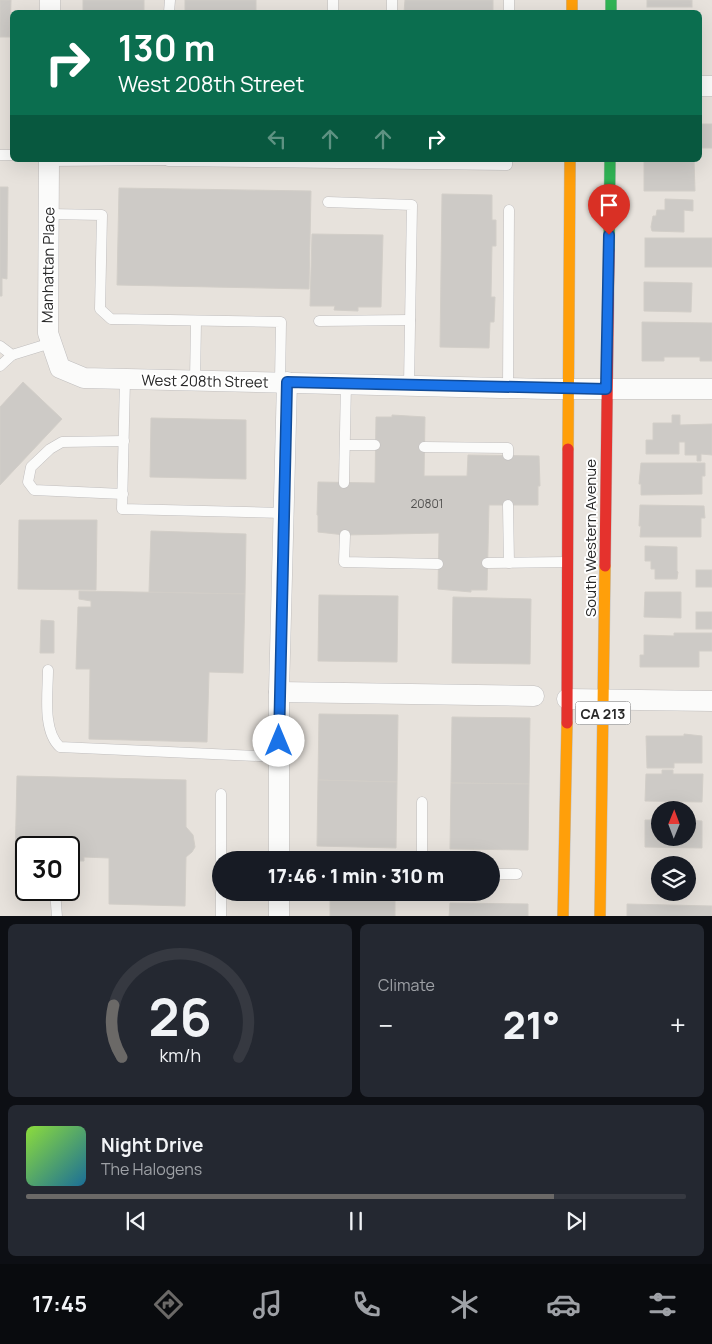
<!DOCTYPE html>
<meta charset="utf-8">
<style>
:root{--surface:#171b24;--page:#242831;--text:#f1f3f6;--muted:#9ea1a6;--line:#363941;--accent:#6b6967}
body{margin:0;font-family:Manrope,sans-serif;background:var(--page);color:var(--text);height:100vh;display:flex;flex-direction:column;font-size:19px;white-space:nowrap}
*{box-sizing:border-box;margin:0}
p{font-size:16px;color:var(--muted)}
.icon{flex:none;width:28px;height:28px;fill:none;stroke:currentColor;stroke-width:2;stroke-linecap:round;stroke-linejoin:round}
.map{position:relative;height:916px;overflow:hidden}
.side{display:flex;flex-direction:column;gap:8px;padding:8px;background:#0d0f14;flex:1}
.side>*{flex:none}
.banner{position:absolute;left:10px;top:10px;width:692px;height:152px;border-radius:8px;box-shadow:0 5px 20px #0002;background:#0b6e4f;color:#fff;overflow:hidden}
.needle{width:32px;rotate:1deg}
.buttons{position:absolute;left:651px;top:801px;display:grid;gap:10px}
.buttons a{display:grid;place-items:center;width:45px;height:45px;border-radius:50%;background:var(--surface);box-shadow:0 5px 20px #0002;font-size:25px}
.speed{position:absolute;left:15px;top:836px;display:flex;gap:10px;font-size:25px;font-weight:700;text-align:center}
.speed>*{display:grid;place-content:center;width:65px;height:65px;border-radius:50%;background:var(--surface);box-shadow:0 5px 20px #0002;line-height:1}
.speed .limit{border:2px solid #111;border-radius:8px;background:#fff;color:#111}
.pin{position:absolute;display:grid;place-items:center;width:42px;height:42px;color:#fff;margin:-51px -21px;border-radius:50% 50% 50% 0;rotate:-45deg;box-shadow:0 0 5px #0007}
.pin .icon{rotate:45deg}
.me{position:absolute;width:55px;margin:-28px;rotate:0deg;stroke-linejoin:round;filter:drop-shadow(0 0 4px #0008)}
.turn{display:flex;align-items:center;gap:18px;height:105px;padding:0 25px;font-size:22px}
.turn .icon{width:65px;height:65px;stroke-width:2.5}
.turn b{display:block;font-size:35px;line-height:42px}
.lanes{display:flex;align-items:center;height:48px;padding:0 25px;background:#0003;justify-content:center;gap:25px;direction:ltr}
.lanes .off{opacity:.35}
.big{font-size:38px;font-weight:800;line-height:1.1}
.side .card{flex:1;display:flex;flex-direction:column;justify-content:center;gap:8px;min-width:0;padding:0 18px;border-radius:8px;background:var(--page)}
.side .dial{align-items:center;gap:0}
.dial svg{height:130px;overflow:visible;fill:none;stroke:var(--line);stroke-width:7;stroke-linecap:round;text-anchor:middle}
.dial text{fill:var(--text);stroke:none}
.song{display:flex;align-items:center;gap:15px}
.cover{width:60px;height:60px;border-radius:8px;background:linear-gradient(135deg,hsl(90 70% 55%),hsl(200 70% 35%))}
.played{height:5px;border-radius:2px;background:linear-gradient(90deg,var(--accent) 80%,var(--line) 80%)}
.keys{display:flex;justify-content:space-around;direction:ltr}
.heat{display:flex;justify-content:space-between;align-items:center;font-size:28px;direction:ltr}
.side .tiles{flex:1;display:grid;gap:8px;grid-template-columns:1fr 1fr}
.card:last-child{grid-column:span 2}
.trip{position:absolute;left:212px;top:851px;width:288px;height:50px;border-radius:25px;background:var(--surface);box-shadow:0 5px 20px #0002;font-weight:800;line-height:50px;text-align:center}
.tab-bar{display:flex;height:80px;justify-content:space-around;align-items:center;background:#090b0e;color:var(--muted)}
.tab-bar .icon{width:35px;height:35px}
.tab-bar .on{color:var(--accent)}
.tab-bar b{font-size:22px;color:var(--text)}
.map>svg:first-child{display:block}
</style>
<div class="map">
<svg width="712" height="917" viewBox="0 0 712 917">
<rect width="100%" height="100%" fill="#e7e2dc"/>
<g fill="#cdcac6" stroke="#d2cec8">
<polygon points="0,0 11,0 10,37 0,37"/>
<rect x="83" y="0" width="61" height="12"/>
<rect x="185" y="0" width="71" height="12"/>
<polygon points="405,0 493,0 493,12 404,12"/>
<rect x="647" y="0" width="45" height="7"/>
<polygon points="701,124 712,124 712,148 700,148 700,125"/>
<polygon points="644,160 694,160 695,191 644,191"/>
<polygon points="0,187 8,187 7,279 2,278 2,296 0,296"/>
<polygon points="119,188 311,191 309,289 117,285"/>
<polygon points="442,194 492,195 492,220 496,220 496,246 492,246 491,297 495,297 494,322 490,322 489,348 440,347"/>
<polygon points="665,199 693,200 693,211 684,210 684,232 652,231 651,227 653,216 656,216 657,210 665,210"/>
<polygon points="312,234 383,235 381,307 358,307 358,311 334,310 335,306 310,306"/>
<rect x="645" y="238" width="67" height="29"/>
<polygon points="644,282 692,283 691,312 644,311"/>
<polygon points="642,322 712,323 712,361 700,361 700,357 664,357 664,361 642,361"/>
<polygon points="23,382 62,419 0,485 0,407"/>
<polygon points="392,415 425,417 424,476 467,476 468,455 539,456 540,486 538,486 538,505 489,505 487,590 471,590 471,592 438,589 439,533 345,535 318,532 318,515 317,515 318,482 375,483 376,417 392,417"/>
<polygon points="672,415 680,415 680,425 712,424 712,455 701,454 701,461 697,461 697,455 685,455 685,442 679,442 679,454 646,454 646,440 653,440 653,423 672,423"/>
<polygon points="151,418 246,420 246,479 150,477"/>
<polygon points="641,463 705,463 705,476 702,476 702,494 641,495 641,484 639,484"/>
<polygon points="640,505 704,506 705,518 701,518 701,537 640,537 641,526 639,526"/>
<polygon points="19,520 97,520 96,590 18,589"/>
<polygon points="151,531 246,534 245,594 149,592"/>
<polygon points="645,546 677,547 677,571 678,572 677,579 655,579 655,569 651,569 651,561 645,561"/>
<rect x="696" y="570" width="16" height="17"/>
<polygon points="79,591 245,594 243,673 209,672 207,742 89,739 90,669 76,669 78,607 91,607 91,601 79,599"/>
<polygon points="645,592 681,592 681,618 644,617"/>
<polygon points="319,595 398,596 397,662 318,661"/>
<polygon points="453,597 531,599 530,664 452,663"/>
<rect x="696" y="612" width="16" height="17"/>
<polygon points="41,620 54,621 54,653 40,653"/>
<polygon points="674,633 712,633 712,651 699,651 699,667 640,667 640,655 644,655 644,635 674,636"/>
<polygon points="319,714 398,715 397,782 318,780"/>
<polygon points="452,717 530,718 529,784 451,783"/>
<polygon points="684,734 702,736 702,763 674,763 674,768 647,768 646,736 684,736"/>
<polygon points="662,770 673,770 673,774 703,774 702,802 645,801 646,774 662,774"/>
<polygon points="17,776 186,780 186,827 193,835 195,847 192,852 186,857 185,906 109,904 109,858 84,857 84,861 69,861 69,848 26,848 26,860 15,860"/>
<polygon points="318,780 397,782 396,848 317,846"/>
<polygon points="451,783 529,784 528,850 450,849"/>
<polygon points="645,820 660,820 660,838 688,838 688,820 702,821 702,848 645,847"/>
<polygon points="330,900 395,901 395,917 330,917"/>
<polygon points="450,903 528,904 528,917 449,917"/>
<polygon points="627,904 712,906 712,917 627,917"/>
</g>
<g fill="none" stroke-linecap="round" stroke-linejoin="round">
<g stroke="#c0bebe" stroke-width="11">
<g id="lane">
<polyline points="169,12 170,0"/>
<polyline points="333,12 333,0"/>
<polyline points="392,12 392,0"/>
<polyline points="509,12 509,0"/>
<polyline points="0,155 12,155"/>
<polyline points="49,161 168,160"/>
<polyline points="168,161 507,165 507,160"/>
<polyline points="328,202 412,205 409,385"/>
<polyline points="49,214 102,215 100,309 111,319 281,322 280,382"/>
<polyline points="319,321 410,320"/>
<polyline points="0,346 12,355 51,343"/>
<polyline points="0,366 12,355"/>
<polyline points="125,379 122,509 283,513"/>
<polyline points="195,381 196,321"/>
<polyline points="508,388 509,210"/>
<polyline points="346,445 375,445"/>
<polyline points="424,447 508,448 508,455"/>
<polyline points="344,483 346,383"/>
<polyline points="123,494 34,490 28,482 31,467 50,449 62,442 124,441"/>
<polyline points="508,505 509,563"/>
<polyline points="345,535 344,562 438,564"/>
<polyline points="487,563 566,562"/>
<path d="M48 670C48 692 42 731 60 747L279 757"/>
<polyline points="221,794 221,860"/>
<polyline points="422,860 422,802"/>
<polyline points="491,874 517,874"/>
<polyline points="55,890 57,917"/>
<polyline points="221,892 221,917"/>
</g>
</g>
<g stroke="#c0bebe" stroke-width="21">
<g id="street">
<polyline points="50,12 50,0"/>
<polyline points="700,86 712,86"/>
<polyline points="49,160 48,333 60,368 84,378 546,389 712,389"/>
<polyline points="279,692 534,696"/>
<polyline points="567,699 712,701"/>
<polyline points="279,860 279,692 287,382"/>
<polyline points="279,892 279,917"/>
</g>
</g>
<g stroke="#bfbdbb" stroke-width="12">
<g id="fast">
<polyline points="611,0 611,12"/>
<polyline points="609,250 610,160"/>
</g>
</g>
<g stroke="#bfbdbb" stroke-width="12">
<g id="slow">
<polyline points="572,0 572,12"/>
<polyline points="568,449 570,160"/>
<polyline points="563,917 567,723"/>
<polyline points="600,917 605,566"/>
</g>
</g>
<g stroke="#bfbdbb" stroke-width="12">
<g id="jam">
<polyline points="605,566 609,250"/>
<polyline points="567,723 568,449"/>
</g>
</g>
<use href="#lane" stroke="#fbfbfa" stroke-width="10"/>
<use href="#street" stroke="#fbfbfa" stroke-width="20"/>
<use href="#fast" stroke="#30b455" stroke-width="11"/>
<use href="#slow" stroke="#ff9f0a" stroke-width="11"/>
<use href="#jam" stroke="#e5322d" stroke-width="11"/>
</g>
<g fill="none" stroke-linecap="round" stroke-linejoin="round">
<g stroke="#114b97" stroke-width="12">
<polyline id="route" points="279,741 287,382 606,389 609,235"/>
</g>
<use href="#route" stroke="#1a73e8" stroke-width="9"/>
</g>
<g text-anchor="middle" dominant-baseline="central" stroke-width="4" stroke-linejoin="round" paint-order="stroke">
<g font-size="12" fill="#525150">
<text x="427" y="503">20801</text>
</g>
<rect fill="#fff" stroke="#686868" stroke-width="1" x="575.5" y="701.5" width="55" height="23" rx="4"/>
<g font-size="14" font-weight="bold" fill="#282828">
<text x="603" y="713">CA 213</text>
</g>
<g font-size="15" fill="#282828" stroke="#fff">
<text transform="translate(48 265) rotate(-89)">Manhattan Place</text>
<text transform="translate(205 381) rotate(1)">West 208th Street</text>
<text transform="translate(590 538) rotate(-90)">South Western Avenue</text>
</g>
</g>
</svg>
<div class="buttons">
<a><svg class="needle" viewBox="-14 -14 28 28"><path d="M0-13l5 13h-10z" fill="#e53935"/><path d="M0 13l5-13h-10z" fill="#9ea1a6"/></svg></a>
<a><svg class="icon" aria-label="layers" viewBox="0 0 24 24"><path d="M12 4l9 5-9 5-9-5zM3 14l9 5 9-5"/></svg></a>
</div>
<div class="speed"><div class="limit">30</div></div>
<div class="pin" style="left:609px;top:235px;background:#d93025"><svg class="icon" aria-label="arrive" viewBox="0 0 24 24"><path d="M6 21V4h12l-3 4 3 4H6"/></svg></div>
<svg class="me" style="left:279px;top:741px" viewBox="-20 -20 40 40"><circle r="19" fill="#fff"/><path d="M0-13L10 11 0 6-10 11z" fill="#1a73e8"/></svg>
<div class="trip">17:46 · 1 min · 310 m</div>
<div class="banner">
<div class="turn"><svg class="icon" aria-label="right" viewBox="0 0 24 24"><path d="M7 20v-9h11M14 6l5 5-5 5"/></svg><div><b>130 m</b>West 208th Street</div></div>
<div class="lanes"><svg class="icon off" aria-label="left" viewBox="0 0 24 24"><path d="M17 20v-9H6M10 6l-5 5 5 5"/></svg><svg class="icon off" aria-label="ahead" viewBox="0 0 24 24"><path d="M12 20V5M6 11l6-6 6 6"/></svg><svg class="icon off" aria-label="ahead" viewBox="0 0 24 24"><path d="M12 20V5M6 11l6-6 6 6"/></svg><svg class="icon" aria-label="right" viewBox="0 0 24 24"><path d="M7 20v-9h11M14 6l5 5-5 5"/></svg></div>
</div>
</div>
<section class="side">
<div class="tiles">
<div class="card dial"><svg viewBox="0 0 100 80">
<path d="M14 69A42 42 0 1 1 86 69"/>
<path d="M14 69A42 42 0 0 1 9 37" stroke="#6b6967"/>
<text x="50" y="56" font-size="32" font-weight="700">26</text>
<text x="50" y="72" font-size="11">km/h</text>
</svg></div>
<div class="card"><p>Climate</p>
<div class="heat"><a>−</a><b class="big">21°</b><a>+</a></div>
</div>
<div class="card">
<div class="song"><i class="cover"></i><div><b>Night Drive</b><p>The Halogens</p></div></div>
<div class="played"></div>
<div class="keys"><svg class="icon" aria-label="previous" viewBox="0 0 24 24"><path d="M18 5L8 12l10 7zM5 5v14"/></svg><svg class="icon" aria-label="pause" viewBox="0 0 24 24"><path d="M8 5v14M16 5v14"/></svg><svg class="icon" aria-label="next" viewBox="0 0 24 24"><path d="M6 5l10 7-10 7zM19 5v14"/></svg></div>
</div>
</div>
</section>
<nav class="tab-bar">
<b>17:45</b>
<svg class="icon on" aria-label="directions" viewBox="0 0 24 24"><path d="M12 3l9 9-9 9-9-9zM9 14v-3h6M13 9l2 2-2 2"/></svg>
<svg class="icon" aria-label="music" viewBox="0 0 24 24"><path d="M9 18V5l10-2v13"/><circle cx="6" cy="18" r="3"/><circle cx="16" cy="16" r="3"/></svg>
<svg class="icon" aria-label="phone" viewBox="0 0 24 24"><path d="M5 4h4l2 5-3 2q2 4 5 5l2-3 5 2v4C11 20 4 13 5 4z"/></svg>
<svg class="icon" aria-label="climate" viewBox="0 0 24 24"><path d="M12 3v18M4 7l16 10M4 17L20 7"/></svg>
<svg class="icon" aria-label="car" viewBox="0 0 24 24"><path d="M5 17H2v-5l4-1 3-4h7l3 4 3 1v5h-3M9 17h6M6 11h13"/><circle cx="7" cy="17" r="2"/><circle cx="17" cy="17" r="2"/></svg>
<svg class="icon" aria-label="filters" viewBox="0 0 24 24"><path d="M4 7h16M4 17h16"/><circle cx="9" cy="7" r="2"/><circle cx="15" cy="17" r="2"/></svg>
</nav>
